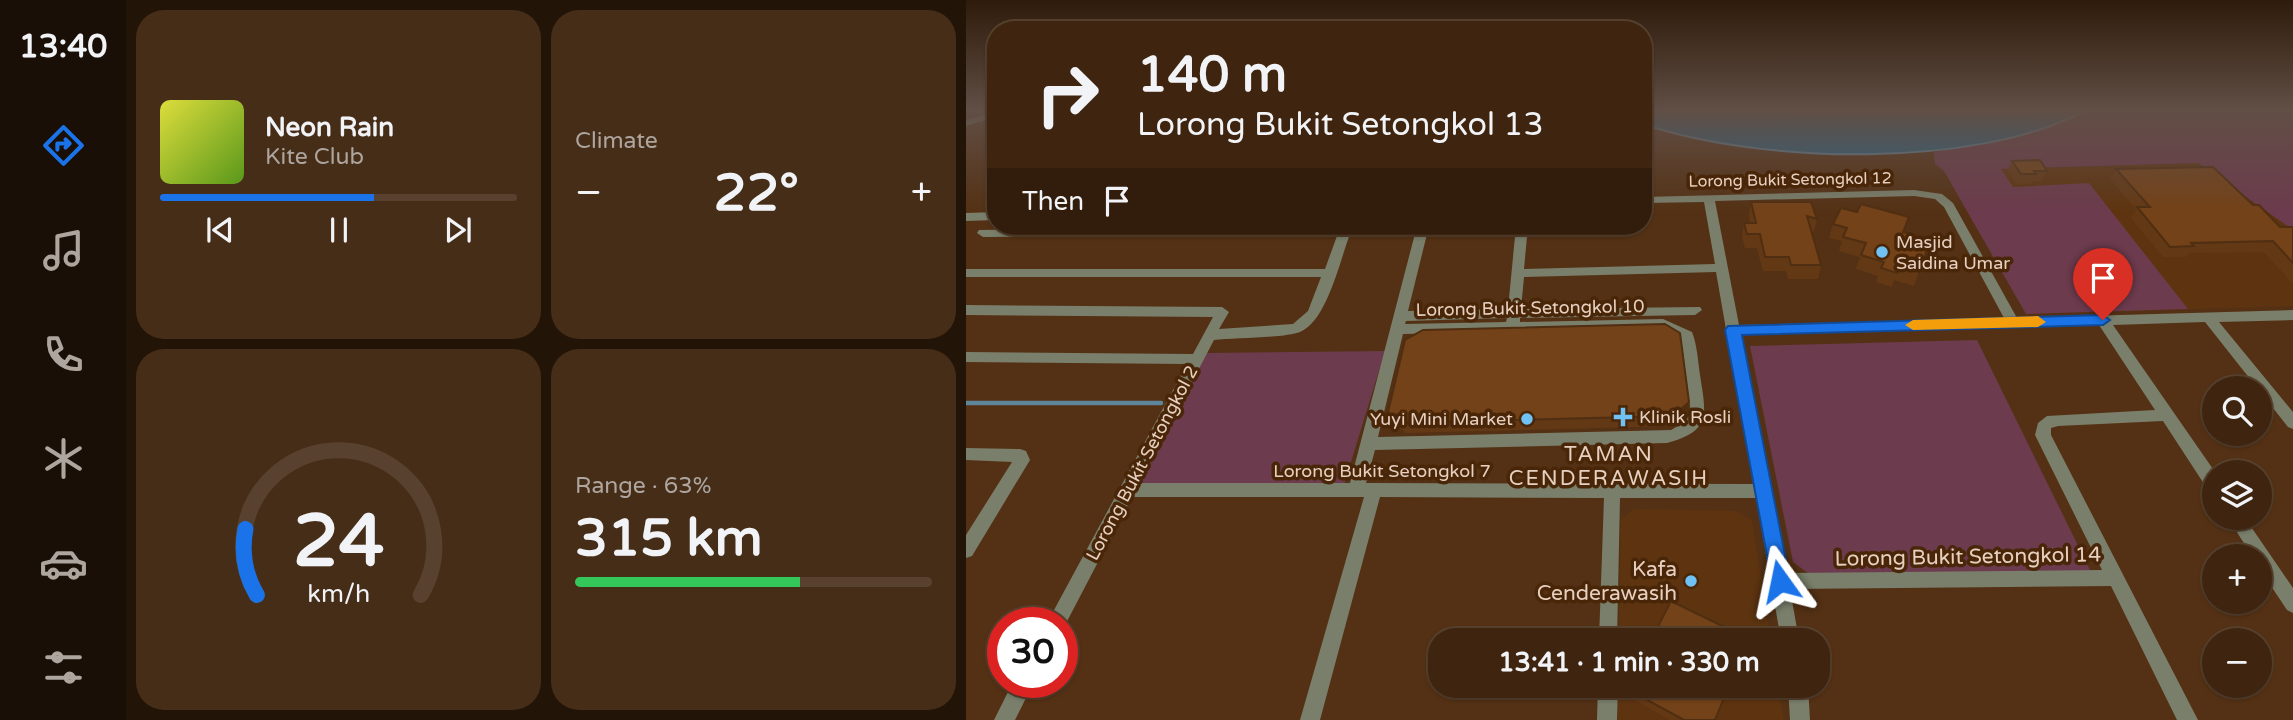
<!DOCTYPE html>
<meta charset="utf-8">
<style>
:root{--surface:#3f250f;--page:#462d18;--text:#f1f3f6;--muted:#ada59e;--line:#58422f;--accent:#1a73e8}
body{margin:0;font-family:"Varela Round",sans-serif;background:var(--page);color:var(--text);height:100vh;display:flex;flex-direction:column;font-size:26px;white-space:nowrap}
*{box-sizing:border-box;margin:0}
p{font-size:23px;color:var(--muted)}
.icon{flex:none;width:38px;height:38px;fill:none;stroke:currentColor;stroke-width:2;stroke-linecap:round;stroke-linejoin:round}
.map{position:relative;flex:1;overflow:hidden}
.drawer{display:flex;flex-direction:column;gap:10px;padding:10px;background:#231408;width:840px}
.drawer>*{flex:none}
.hud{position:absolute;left:21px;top:21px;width:665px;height:214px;border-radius:28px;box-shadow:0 2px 5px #0004,0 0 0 2px var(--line);background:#3f250f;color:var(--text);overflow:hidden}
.controls{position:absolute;left:1236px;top:376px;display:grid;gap:14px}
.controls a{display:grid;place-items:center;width:70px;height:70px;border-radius:50%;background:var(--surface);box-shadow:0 2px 5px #0004,0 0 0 2px var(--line);font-size:35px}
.speed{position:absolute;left:21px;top:607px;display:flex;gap:14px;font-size:35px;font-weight:700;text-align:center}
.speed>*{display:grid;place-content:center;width:91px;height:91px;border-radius:50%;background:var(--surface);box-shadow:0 2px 5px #0004,0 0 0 2px var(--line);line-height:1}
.speed .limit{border:10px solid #d22;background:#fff;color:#111}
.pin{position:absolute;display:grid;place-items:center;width:60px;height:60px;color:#fff;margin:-72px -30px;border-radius:50% 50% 50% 0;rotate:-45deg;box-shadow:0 0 7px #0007}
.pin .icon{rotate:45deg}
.me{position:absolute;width:77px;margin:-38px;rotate:348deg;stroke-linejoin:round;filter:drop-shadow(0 0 5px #0008)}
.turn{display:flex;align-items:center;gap:24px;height:147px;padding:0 35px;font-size:32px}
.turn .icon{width:91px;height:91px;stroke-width:2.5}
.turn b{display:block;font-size:49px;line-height:60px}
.then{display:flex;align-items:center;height:66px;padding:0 35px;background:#0003;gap:14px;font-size:26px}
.big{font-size:52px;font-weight:800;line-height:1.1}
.drawer .widget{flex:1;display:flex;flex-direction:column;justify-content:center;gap:10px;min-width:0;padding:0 24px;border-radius:28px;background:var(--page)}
.drawer .dial{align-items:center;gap:0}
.dial svg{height:182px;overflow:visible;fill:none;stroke:var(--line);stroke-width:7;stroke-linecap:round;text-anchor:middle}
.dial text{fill:var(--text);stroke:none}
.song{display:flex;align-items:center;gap:21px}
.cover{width:84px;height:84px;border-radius:10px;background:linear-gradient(135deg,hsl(60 70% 55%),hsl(90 70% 35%))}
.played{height:7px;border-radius:4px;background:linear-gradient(90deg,var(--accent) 60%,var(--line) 60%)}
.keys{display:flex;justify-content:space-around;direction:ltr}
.heat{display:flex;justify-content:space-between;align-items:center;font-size:38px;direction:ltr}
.charge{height:10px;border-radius:5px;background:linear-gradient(90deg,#34c759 63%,var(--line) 0)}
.drawer .tiles{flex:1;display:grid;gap:10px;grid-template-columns:repeat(2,1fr)}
.trip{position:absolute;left:462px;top:628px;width:402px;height:70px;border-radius:28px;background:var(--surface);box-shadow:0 2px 5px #0004,0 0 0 2px var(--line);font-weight:800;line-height:70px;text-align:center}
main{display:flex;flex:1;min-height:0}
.dock{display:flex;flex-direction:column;width:126px;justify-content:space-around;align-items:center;background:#190f06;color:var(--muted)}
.dock .icon{width:49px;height:49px}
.dock .on{color:var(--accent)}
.dock b{font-size:32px;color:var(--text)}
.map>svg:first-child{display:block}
</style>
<main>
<nav class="dock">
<b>13:40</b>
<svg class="icon on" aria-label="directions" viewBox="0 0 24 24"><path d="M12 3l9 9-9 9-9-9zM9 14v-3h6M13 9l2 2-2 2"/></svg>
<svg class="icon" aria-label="music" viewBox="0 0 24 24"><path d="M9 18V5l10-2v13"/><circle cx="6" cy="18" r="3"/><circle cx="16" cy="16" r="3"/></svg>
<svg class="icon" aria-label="phone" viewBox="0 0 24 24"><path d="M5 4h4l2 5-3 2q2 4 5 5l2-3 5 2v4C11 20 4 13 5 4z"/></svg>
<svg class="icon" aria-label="climate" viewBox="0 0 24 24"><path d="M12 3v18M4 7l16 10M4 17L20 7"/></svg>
<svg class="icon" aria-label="car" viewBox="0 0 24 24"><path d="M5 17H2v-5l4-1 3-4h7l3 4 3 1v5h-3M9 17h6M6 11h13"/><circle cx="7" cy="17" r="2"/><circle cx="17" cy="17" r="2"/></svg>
<svg class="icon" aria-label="filters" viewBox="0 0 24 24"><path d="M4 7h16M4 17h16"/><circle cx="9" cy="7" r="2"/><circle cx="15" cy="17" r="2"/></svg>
</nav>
<section class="drawer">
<div class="tiles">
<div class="widget">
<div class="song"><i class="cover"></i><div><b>Neon Rain</b><p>Kite Club</p></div></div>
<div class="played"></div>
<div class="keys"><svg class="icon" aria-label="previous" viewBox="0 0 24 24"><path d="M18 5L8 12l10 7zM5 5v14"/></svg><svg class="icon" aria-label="pause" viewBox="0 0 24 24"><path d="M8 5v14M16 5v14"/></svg><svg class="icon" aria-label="next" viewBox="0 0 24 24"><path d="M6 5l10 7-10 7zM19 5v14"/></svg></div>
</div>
<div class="widget"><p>Climate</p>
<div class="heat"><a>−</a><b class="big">22°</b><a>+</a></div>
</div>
<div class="widget dial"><svg viewBox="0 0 100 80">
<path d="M14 69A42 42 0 1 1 86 69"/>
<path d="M14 69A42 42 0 0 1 9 40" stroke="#1a73e8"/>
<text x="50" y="56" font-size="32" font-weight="700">24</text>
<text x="50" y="72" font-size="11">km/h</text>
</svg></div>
<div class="widget"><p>Range · 63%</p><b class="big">315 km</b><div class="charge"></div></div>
</div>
</section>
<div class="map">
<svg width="1327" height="720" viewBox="0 0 1327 720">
<rect width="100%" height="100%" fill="#543114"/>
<g fill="#5e3410">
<polygon points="1232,163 1327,230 1327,306 1060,314 978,171"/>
<polygon points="668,509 771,511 786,521 805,640 653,640 655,520"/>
<polygon points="652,686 812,686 818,720 652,720"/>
</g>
<g fill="#6c3b4d">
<path d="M1119 111H1327V230L1232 163 1035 169 1047 187 1123 183 1222 309 1060 314 978 171 969 164 968 152C1020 143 1071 136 1119 111Z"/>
<polygon points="1011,340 1125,572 847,577 827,562 784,346"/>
<polygon points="419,351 377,488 168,488 239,353"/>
</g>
<path fill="#246589" stroke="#5e859a" stroke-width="2" d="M677 111H1119C1008 169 795 164 677 124Z"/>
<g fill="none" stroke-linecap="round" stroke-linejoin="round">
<polyline stroke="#5e859a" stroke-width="4.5" points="0,403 195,403"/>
<g fill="#7a7f6b" fill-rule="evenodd">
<polygon points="30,111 30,117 0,126 0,120"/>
<path d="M948 190 976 194 987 203 1051 318 1327 310V320L1253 322 1327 412V429L1322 427 1239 322 1147 325 1249 472 1248 492 1242 490 1197 421 1092 426 1085 428V435L1232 720H1211L1145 586 824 589 833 640H815L790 498H654L651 640H633L638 498 414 497 354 720H334L398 497H166L97 629 96 623H81L221 364 0 362V352L227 354 247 317 0 315V305L256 307 263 312 253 329 327 324 342 311 355 277H0V269H359L371 236 367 234 17 237 11 233 13 230 369 226 384 234C374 260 361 321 334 332 319 338 267 338 248 340L173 483H384L451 226H463L442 311 542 309 550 226H562L558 269 749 264 738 202 677 203V197ZM948 196 969 199 978 207 1038 318 773 325 749 201ZM750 272 787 484 400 483 409 450 701 443C746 431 740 414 734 375 732 361 731 344 726 332L697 319 554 322V318L729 315 736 310 734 307 555 309 558 277ZM541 318 540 322 439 324 440 321ZM1133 325 1189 410 1081 416 1072 423 1069 435 1136 570 820 573 775 335ZM695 329 715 338 725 413 719 422 705 430 412 437 437 334Z"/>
<polygon points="30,212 30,220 0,221 0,213"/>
<polygon points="0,448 54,449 60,451 64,460 6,556 0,558 0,535 46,462 0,460"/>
<polygon points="1262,518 1279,518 1327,588 1327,613 1321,610 1293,568 1293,556 1286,556"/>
<polygon points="47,682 68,682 49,720 28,720"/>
<polygon points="632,686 652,686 651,720 631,720"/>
<polygon points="822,686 842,686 844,720 824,720"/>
</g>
</g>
<g fill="#633915">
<polygon points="1046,161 1081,171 1076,181 1066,181 1065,184 1050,184 1041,171"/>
<polygon points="1150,169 1287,205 1314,227 1327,227 1327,284 1298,252 1223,253 1220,257 1197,257 1165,218 1170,210 1144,179"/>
<polygon points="785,202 851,219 847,233 846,233 855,265 852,279 822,279 820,271 797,271 791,248 779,248 776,237 778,223 784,223 783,216"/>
<polygon points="867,224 937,232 953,272 948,286 928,280 926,287 910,282 912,276 890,269 894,257 873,251 876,241 863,238"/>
<polygon points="723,402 722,412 707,426 440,433 426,422 422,412"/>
<polygon points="662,686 764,686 750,720 704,720 661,696 661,689"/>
</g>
<polygon fill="#502e11" points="723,402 722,412 707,426 707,416"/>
<g fill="#734218" stroke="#502e11" stroke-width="2">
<polygon points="1074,160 1081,171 1068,171 1070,174 1055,174 1046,161"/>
<polygon points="1247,167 1287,205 1293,205 1314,227 1327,227 1327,263 1307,241 1225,243 1228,246 1204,247 1171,207 1184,207 1150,169"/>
<polygon points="785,202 845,202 851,219 841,216 855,265 825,265 823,257 799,257 794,234 781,234 778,223 790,223"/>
<polygon points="895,204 943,217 937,232 965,239 953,272 933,266 931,273 915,268 918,262 895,255 900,243 877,237 881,228 867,224 875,208 891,212"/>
<polygon points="699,324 714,333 723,402 707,416 436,423 422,412 439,340 457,330"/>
<polygon points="705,601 783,639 782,640 685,640"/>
<polygon points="662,686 763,686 749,720 718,720 661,689"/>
</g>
<linearGradient id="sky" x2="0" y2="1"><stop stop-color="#2e1b0b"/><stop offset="0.52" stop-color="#614e45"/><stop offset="1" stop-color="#614e45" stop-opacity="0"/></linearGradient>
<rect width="1327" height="212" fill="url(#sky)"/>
<polygon fill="#1a73e8" stroke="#114b97" stroke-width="2" points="1137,315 1144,320 1137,325 776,335 824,581 821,588 814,591 807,588 759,330 762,326"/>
<polygon fill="#f59e0b" points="1072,316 1080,322 1072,327 947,330 939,325 947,320"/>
<g fill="#70c2f4" stroke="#492608" stroke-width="2.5">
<circle cx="916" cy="252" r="7"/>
<path d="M653.5 406.5h7v7h7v7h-7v7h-7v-7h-7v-7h7z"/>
<circle cx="561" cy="419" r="7"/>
<circle cx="725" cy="581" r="7"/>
</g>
<g text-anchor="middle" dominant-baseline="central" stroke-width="7" stroke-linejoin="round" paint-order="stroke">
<g font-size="16" fill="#e7d0c0" stroke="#492608">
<text transform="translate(824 180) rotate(-1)">Lorong Bukit Setongkol 12</text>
</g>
<g font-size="18" fill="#e7d0c0" stroke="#492608" text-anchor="start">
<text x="930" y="242">Masjid<tspan x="930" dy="21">Saidina Umar</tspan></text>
<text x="673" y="417">Klinik Rosli</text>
<text x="547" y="419" text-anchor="end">Yuyi Mini Market</text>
</g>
<g font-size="18" fill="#e7d0c0" stroke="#492608">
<text transform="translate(564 308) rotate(-1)">Lorong Bukit Setongkol 10</text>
<text transform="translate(176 463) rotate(-62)">Lorong Bukit Setongkol 2</text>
<text x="416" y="471">Lorong Bukit Setongkol 7</text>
</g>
<g font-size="21" letter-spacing="2" fill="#e7d0c0" stroke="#492608">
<text x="643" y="454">TAMAN<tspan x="643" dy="24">CENDERAWASIH</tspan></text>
</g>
<g font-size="21" fill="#e7d0c0" stroke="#492608">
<text transform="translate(1002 557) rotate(-1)">Lorong Bukit Setongkol 14</text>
</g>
<g font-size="21" fill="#e7d0c0" stroke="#492608" text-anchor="end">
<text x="711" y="569">Kafa<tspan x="711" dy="24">Cenderawasih</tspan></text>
</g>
</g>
</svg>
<div class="controls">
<a><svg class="icon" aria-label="search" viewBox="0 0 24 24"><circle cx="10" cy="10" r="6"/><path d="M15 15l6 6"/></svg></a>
<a><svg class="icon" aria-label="layers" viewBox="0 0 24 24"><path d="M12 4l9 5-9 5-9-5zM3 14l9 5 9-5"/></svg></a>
<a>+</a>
<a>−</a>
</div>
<div class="speed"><div class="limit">30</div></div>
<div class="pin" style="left:1137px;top:320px;background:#d93025"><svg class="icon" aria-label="arrive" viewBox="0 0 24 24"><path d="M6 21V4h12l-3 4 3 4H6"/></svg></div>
<svg class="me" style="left:814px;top:581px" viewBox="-20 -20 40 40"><path d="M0-17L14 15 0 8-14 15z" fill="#1a73e8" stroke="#fff" stroke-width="4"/></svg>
<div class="trip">13:41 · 1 min · 330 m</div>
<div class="hud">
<div class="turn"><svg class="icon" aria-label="right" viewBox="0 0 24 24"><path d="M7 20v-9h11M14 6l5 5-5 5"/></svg><div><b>140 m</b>Lorong Bukit Setongkol 13</div></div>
<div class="then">Then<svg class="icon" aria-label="arrive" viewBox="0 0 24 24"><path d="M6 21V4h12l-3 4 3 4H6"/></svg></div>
</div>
</div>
</main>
